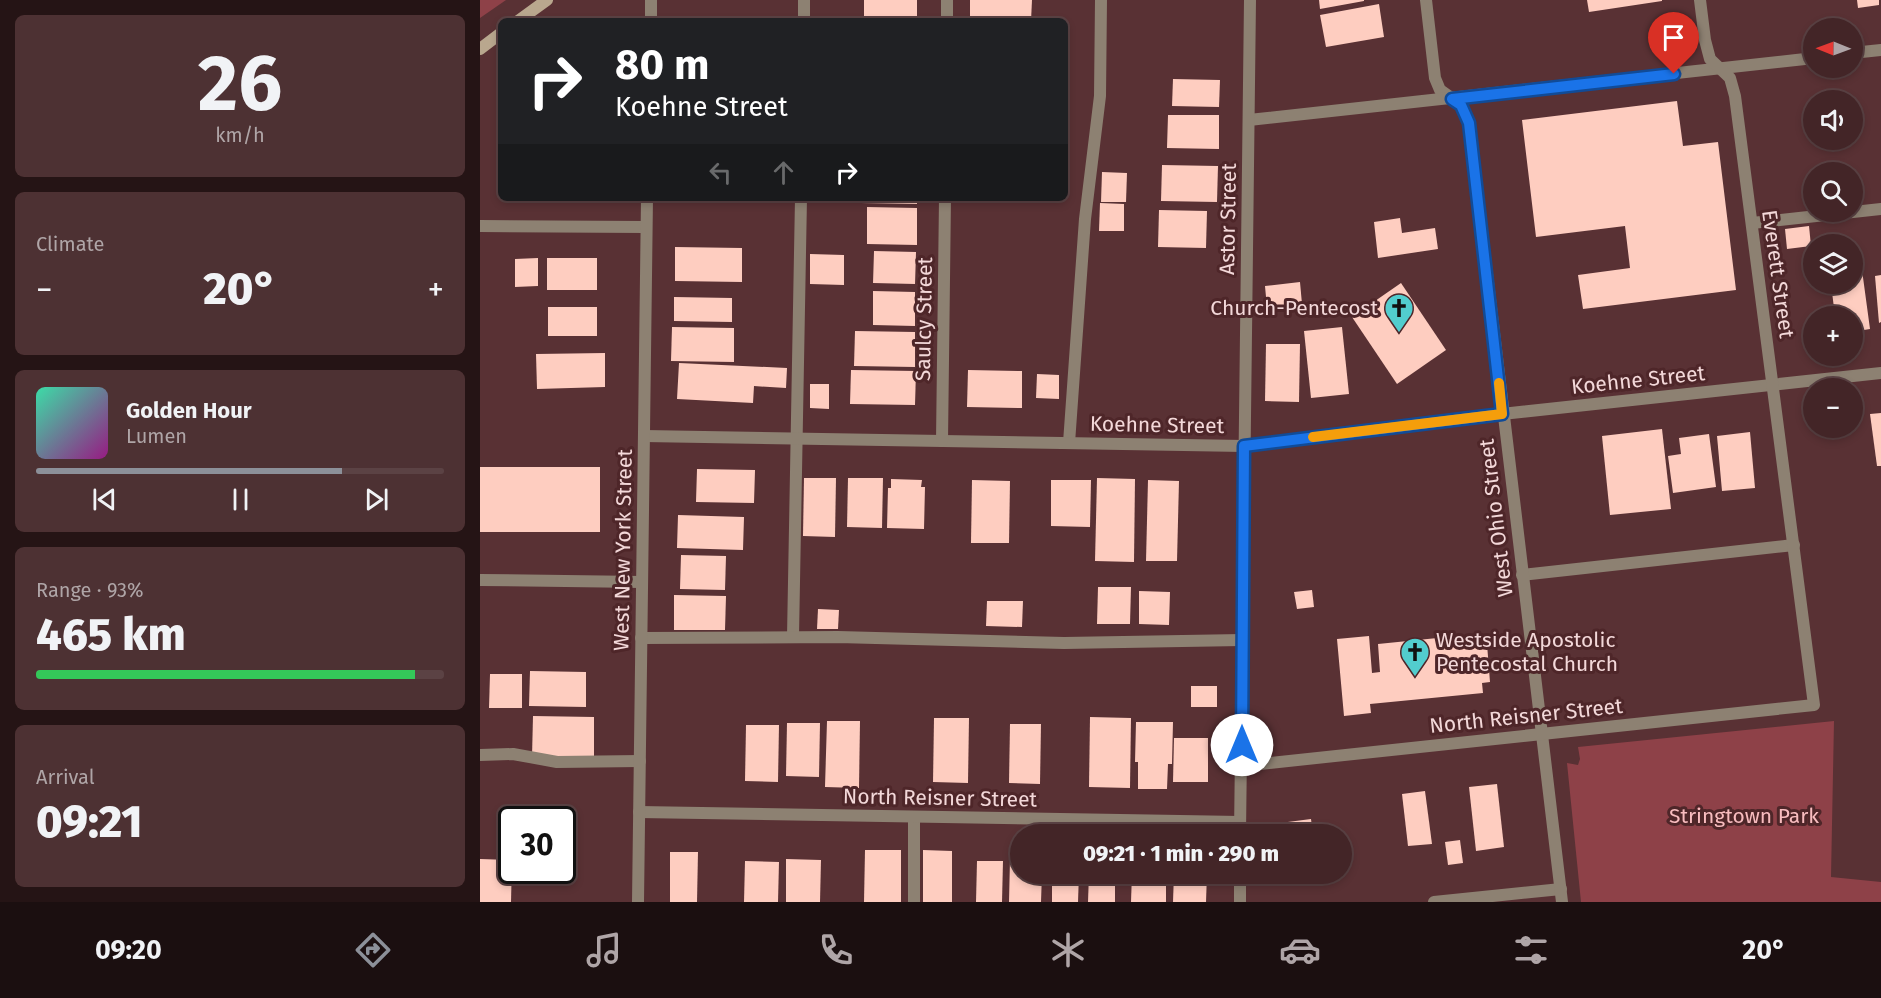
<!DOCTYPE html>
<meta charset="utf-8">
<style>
:root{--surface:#432527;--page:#4d3133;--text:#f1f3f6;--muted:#afa5a7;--line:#5b4244;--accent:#8c9099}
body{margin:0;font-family:"Fira Sans",sans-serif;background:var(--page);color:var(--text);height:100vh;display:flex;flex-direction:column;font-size:22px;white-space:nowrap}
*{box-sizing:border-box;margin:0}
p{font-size:20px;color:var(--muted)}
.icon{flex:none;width:33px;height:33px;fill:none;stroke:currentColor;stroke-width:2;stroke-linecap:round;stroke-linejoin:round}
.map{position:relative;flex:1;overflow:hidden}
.drawer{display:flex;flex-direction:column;gap:15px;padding:15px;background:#251415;width:480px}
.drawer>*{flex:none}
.guide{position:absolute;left:18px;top:18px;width:570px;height:183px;border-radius:9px;box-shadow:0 3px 9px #0003,0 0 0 2px var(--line);background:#202124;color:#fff;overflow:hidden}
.needle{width:39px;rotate:271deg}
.controls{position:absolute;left:1323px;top:18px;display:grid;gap:12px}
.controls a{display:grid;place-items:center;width:60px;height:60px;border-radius:50%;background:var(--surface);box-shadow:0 3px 9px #0003,0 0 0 2px var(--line);font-size:30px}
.speed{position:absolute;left:18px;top:806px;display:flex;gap:12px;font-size:30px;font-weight:700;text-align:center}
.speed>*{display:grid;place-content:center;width:78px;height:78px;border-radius:50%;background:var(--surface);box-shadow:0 3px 9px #0003,0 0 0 2px var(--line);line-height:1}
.speed .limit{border:3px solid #111;border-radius:9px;background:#fff;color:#111}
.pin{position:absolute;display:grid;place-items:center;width:51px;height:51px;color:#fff;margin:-62px -26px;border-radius:50% 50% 50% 0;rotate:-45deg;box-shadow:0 0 6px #0007}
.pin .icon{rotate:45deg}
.me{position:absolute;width:66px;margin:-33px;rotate:0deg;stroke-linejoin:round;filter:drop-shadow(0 0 4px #0008)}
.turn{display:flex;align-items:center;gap:21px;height:126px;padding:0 18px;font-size:27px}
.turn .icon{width:78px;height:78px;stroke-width:2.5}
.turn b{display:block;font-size:42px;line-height:51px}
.lanes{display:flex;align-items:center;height:57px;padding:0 18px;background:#0003;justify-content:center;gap:30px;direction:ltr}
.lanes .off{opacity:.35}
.big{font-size:45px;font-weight:800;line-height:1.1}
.drawer .card{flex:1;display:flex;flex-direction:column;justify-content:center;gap:9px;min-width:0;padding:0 21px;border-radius:9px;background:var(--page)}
.drawer .dial{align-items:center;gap:0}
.dial b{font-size:78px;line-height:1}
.song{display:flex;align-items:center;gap:18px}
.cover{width:72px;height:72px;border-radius:9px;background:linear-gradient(135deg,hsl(160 70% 55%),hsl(310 70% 35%))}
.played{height:6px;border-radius:3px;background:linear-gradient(90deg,var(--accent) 75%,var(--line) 75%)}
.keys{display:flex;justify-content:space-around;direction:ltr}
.heat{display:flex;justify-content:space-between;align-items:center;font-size:33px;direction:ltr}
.charge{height:9px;border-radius:4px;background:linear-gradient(90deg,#34c759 93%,var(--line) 0)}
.trip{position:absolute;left:530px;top:824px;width:342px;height:60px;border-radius:30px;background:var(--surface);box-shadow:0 3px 9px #0003,0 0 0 2px var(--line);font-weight:800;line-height:60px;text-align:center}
.dock{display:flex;height:96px;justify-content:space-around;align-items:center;background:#1b0f10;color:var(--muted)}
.dock .icon{width:42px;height:42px}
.dock .on{color:var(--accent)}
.dock b{font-size:27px;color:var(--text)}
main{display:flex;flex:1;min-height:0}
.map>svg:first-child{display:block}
</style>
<main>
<section class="drawer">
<div class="card dial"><b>26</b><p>km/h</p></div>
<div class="card"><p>Climate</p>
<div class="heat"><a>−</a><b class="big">20°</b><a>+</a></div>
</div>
<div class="card">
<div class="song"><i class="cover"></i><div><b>Golden Hour</b><p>Lumen</p></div></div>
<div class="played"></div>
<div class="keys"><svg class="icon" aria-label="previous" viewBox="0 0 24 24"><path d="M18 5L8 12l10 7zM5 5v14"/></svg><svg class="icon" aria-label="pause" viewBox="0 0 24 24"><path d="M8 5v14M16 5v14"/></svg><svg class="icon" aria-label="next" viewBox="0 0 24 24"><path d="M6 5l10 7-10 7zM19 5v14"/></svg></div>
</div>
<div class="card"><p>Range · 93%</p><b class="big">465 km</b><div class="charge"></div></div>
<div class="card"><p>Arrival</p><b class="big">09:21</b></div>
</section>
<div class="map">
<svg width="1401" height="902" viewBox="0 0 1401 902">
<rect width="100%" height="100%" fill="#593134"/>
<g fill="#8e4148">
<polygon points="0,0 26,0 0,18"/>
<polygon points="1354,721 1351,877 1401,882 1401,902 1101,902 1087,763 1098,765 1100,759 1098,747"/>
</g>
<g fill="#fecdc0">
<polygon points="384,0 437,0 437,20 384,21"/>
<polygon points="490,0 552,0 551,21 490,21"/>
<polygon points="839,0 884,0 884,1 840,9"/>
<polygon points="1107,0 1182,0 1182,1 1109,12"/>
<polygon points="1377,0 1399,0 1399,5 1378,8"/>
<polygon points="899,4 904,37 846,47 840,15"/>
<polygon points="693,79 740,80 739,107 692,106"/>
<polygon points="1197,101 1203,146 1238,142 1256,290 1103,309 1098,275 1150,268 1145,226 1056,237 1042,120"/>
<polygon points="688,115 739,115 739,149 687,148"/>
<polygon points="682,165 738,166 737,202 681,201"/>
<polygon points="622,172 647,173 646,202 621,202"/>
<polygon points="381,198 437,198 437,204 381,203"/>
<polygon points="620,203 644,204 644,231 619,231"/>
<polygon points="387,207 437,208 437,245 387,244"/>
<polygon points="679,210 727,211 726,248 678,247"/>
<polygon points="920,218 922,233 955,228 958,249 898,258 894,222"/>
<polygon points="1329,226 1331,246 1307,249 1305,229"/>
<polygon points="195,247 262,248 262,282 195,281"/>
<polygon points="394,251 436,252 435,284 393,283"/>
<polygon points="330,254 364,255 364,285 330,284"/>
<polygon points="58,258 58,286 35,287 35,259"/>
<rect x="67" y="258" width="50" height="32"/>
<polygon points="1382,270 1390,329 1372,332 1372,316 1355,316 1351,284 1372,284 1372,271"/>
<polygon points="1401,275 1401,322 1399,323 1395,276"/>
<polygon points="820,282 822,304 787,308 785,286"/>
<polygon points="921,283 966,350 917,384 872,317"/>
<polygon points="393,291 435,292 435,326 393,325"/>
<polygon points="194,297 252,298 252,322 194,321"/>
<rect x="68" y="307" width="49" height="29"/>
<polygon points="192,327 254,328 254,362 191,361"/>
<polygon points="862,327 869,394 831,398 824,331"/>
<polygon points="375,331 435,332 435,367 374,366"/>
<polygon points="786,344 820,344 819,402 785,401"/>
<polygon points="125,353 125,387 57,389 56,354"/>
<polygon points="199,363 307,368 306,388 274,386 273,403 197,399"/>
<polygon points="371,370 436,371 435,405 370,404"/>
<polygon points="488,370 542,371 542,408 487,407"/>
<polygon points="557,374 579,375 579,399 556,398"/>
<polygon points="330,384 349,384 349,409 330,408"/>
<polygon points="1401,413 1401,466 1397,466 1390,414"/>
<polygon points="1182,429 1191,509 1130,515 1122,436"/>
<polygon points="1270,432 1275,488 1242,491 1237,436"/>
<polygon points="1229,434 1236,487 1193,493 1188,456 1201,454 1199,438"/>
<rect x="0" y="467" width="120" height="65"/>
<polygon points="217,469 275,470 274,503 216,502"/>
<polygon points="324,478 356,478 355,537 323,536"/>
<polygon points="368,478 403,478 402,528 367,527"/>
<polygon points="617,478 655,479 654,562 615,561"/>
<polygon points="411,479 442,480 441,487 445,487 444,529 407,528 408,488 411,488"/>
<polygon points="492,480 530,481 529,543 491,543"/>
<polygon points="571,480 611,480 610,527 571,526"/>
<polygon points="668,480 699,481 697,561 666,561"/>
<polygon points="198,515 264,517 263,550 197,548"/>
<polygon points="201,555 246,556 245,590 200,589"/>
<polygon points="618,587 651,587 650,624 617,624"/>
<polygon points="832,590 834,607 817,609 814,592"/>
<polygon points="659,591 690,592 689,625 659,624"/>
<polygon points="194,595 246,596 245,630 194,630"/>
<polygon points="507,601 543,601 542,627 506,626"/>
<polygon points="338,609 359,610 358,629 337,629"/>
<polygon points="997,634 998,645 1007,644 1010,682 1002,683 1003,693 890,704 891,713 864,716 857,639 889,636 892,673 900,672 898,644"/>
<polygon points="50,671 106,672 106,707 49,706"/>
<polygon points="10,674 42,674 42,708 9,708"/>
<rect x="711" y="686" width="26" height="21"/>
<polygon points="53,716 114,717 114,758 52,757"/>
<polygon points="610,717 651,718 650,788 609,787"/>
<polygon points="454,718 489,718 488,783 453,782"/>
<polygon points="347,721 380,721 379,788 345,787"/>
<polygon points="656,722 693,722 692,764 688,764 687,789 658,789 658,762 655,762"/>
<polygon points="307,723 340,723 339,777 306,776"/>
<polygon points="530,724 561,724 560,784 529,783"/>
<polygon points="266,725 299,725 298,782 265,781"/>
<polygon points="694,738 728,738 728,782 693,782"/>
<polygon points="1017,784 1024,847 996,851 989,787"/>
<polygon points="945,791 952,844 928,846 922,794"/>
<polygon points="831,819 833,834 802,834 800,823"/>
<polygon points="980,840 983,863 968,865 965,842"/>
<polygon points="385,850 421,850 421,902 384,902"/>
<polygon points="443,850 472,851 472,902 443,902"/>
<polygon points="190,852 218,852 217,902 190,902"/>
<polygon points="0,859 32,860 31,902 0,902"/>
<polygon points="306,859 341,860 340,902 306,902"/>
<polygon points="530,859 540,859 540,873 562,873 561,902 529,902"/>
<polygon points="265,861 299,862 298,902 264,902"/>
<polygon points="497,861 523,861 522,902 496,902"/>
<polygon points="572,873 599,873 598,902 572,902"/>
<polygon points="609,873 635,873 635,902 608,902"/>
<polygon points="652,873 686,873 686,902 651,902"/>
<polygon points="694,873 727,873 726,902 693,902"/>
</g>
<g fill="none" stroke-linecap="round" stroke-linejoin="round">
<g stroke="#8d8172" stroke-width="12">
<polyline points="324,21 324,0"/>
<polyline points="1272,223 1401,209"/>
<polyline points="589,443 605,219 620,96 621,0"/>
<polyline points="1042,575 1314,545"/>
<polyline points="313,637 321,198"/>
<polyline points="161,638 358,637 584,643 762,640"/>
<polyline points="0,755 33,754 77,762 160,761"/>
<polyline points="434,902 434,817"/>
<polyline points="954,902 1081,889"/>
</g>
<g stroke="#8d8172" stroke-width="12">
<polyline points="946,0 955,78 960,90 981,105 989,123 1082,902"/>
<polyline points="171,21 171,0"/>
<polyline points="467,21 467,0"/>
<polyline points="1372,53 1401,50"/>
<polyline points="769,120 1334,58"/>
<polyline points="0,226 166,227"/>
<polyline points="164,436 764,446 1022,414 1401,373"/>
<polyline points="462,441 465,198"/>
<polyline points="0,580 162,582"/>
<polyline points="761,766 1334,705 1255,96 1250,78 1230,59 1225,40 1220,0"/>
<polyline points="159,812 760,822"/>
<polyline points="760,834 770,0"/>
<polyline points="158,902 167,198"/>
<polyline points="760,902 760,873"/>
</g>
<g stroke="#b9a78e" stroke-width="12">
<polyline points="38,21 67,0"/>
<polyline points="0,49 21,33"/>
</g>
</g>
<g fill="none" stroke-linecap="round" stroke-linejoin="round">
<g stroke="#114b97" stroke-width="15">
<polyline id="route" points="762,745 764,446 1022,414 989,123 981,105 972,99 1194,74"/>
</g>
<use href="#route" stroke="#1a73e8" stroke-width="10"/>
<polyline stroke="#f59e0b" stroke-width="10" points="833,437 1022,414 1019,383"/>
</g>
<defs>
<g id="church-pin" transform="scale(1.5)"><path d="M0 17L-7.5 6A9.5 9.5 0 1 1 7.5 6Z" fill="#52cdce" stroke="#4e2629"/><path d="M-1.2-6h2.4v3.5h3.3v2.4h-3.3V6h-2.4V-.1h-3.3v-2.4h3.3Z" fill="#111"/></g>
</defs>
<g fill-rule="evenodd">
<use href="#church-pin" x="919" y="308"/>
<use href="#church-pin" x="935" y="652"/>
</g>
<g text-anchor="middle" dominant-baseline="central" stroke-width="6" stroke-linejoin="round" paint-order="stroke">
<g font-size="21" fill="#f3d8d9" stroke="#4e2629">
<text transform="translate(748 219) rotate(-89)">Astor Street</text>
<text transform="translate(1298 274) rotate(82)">Everett Street</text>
<text transform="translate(444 319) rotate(-89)">Saulcy Street</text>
<text transform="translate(1158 380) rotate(-6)">Koehne Street</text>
<text transform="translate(677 425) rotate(1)">Koehne Street</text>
<text transform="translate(1016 518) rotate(-97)">West Ohio Street</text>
<text transform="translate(143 550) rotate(-89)">West New York Street</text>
<text transform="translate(1046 716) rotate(-6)">North Reisner Street</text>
<text transform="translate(460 798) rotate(1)">North Reisner Street</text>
</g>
<g font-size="21" fill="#f3d8d9" stroke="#4e2629" text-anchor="end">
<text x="898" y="308">Church-Pentecost</text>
<text x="956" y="640" text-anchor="start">Westside Apostolic<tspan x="956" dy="24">Pentecostal Church</tspan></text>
</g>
<g font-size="21" fill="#f8bcbf" stroke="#4e2629">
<text x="1264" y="816">Stringtown Park</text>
</g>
</g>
</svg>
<div class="controls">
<a><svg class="needle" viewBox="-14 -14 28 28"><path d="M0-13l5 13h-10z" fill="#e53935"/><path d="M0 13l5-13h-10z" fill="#afa5a7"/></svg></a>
<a><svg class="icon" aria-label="sound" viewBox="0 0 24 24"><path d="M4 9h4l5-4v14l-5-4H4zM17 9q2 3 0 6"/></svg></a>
<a><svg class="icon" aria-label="search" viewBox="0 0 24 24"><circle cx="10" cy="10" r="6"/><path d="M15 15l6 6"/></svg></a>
<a><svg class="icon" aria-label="layers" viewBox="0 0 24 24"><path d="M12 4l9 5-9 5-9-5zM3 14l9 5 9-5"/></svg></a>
<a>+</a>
<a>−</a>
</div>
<div class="speed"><div class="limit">30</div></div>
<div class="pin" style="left:1194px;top:74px;background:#d93025"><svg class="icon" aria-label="arrive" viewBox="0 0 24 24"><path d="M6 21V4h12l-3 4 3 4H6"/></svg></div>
<svg class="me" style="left:762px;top:745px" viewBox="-20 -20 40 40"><circle r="19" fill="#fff"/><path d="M0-13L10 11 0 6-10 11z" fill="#1a73e8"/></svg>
<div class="trip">09:21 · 1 min · 290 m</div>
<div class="guide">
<div class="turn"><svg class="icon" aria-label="right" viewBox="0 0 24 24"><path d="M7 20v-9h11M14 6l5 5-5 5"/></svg><div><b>80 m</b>Koehne Street</div></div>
<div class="lanes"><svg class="icon off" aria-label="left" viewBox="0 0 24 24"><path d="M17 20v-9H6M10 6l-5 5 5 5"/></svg><svg class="icon off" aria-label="ahead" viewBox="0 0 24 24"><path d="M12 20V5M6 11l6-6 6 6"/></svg><svg class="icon" aria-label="right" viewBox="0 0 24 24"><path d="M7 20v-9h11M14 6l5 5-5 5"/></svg></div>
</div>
</div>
</main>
<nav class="dock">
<b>09:20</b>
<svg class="icon on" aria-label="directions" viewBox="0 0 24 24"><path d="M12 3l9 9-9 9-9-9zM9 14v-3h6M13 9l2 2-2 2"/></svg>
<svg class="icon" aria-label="music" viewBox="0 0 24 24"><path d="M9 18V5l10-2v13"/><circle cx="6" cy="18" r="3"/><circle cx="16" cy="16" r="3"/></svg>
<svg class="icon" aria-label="phone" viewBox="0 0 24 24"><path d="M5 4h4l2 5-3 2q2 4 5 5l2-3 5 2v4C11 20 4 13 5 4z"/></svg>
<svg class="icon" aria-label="climate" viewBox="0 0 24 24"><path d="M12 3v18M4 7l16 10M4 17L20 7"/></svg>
<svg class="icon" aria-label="car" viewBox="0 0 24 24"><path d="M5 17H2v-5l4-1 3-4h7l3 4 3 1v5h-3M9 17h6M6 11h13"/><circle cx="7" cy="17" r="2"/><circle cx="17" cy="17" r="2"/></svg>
<svg class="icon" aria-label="filters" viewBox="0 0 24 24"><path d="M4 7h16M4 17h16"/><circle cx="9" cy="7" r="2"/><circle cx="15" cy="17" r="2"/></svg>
<b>20°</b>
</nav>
